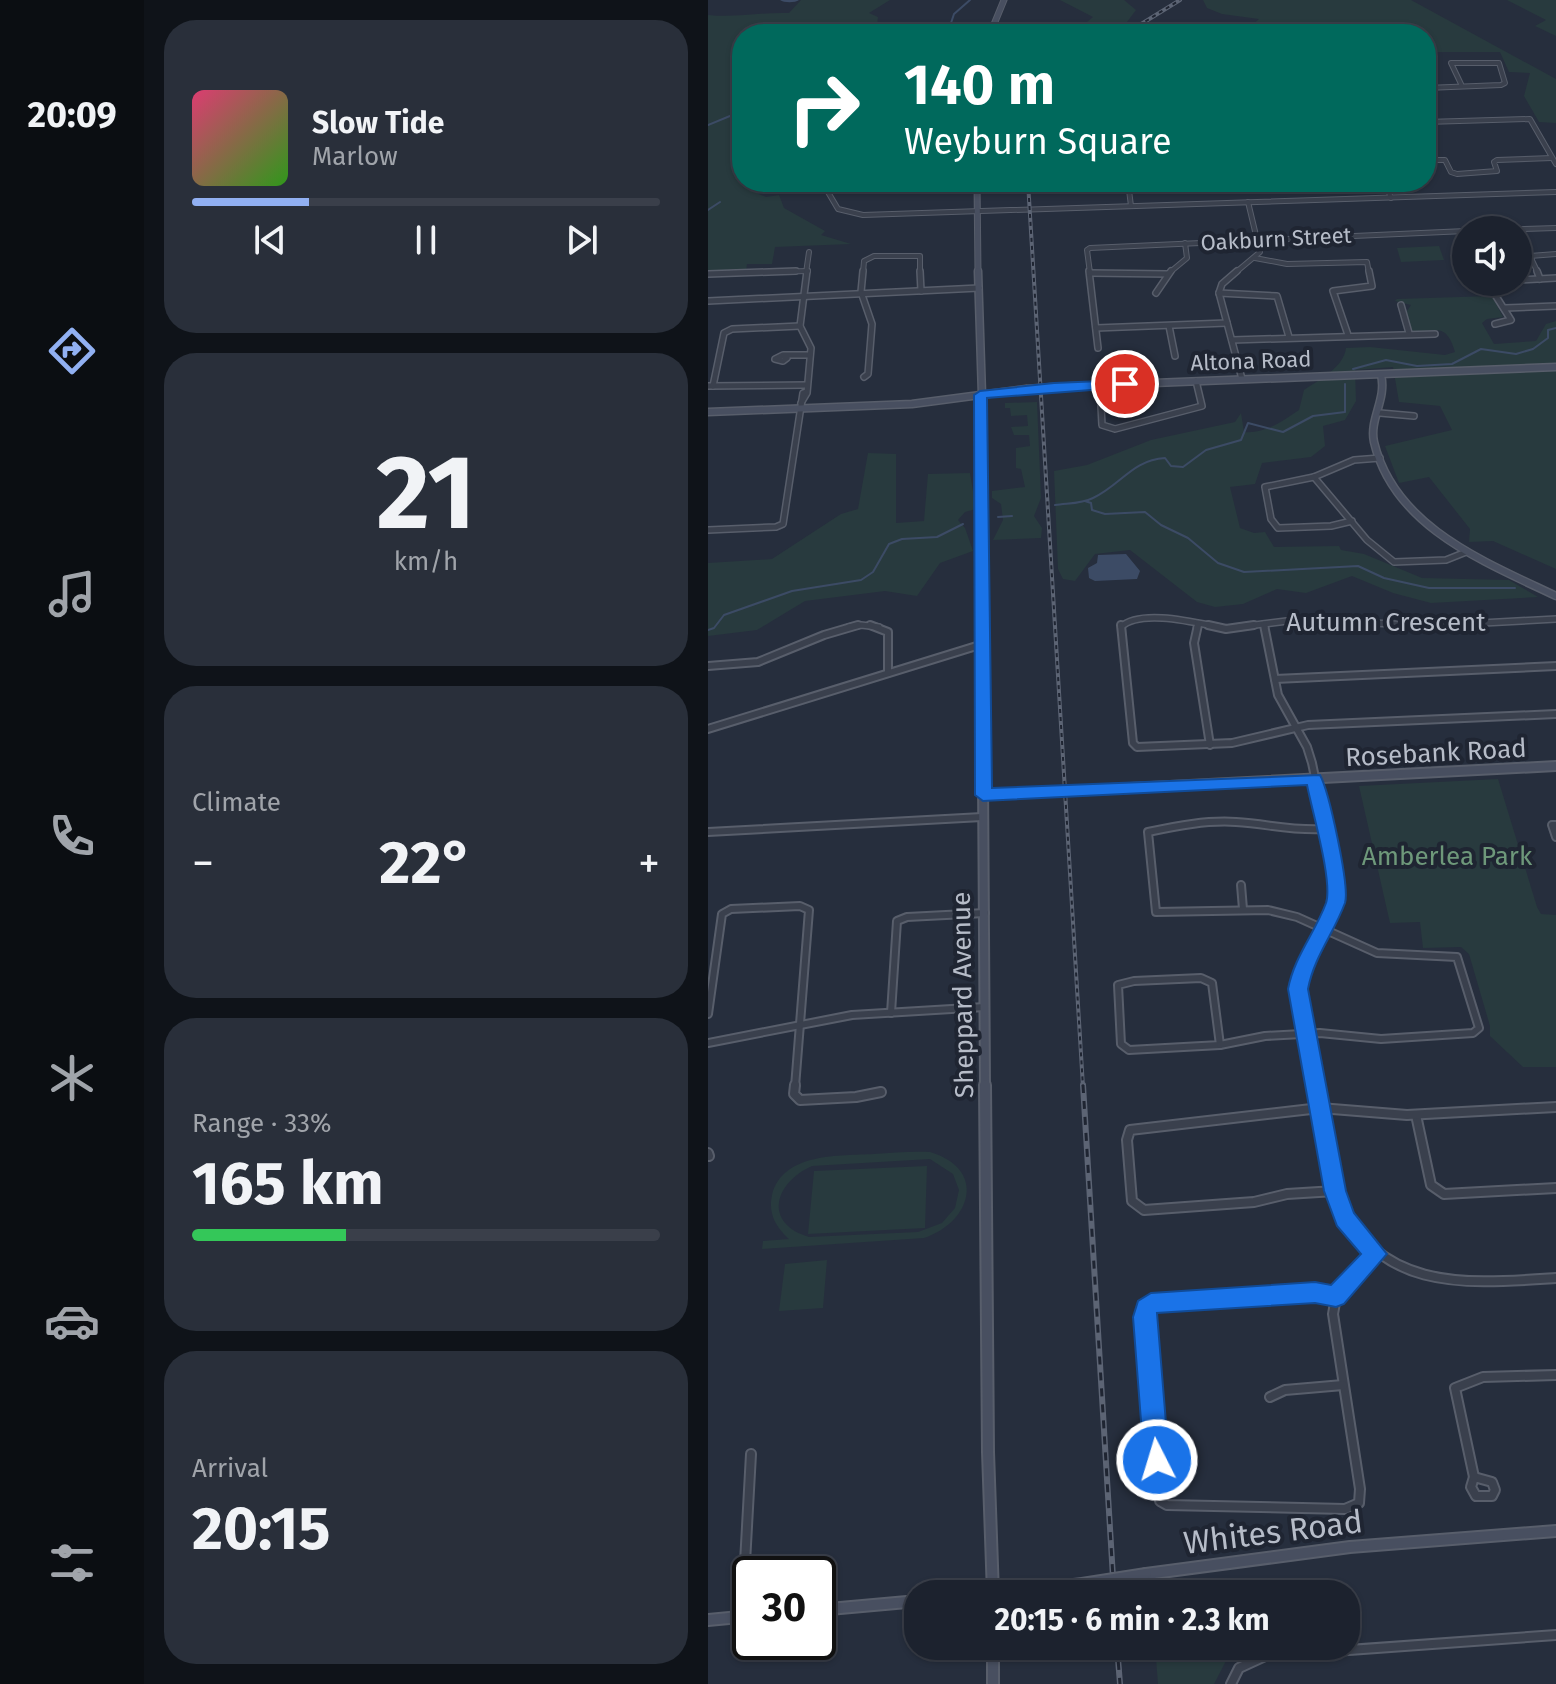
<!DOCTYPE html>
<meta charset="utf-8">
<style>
:root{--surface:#1c222e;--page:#292f3a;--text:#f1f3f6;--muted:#a0a4aa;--line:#3a3f4a;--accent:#91b0f2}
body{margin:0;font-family:"Fira Sans",sans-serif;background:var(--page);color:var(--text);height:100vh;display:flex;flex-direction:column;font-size:30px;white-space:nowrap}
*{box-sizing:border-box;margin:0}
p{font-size:26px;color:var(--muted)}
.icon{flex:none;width:44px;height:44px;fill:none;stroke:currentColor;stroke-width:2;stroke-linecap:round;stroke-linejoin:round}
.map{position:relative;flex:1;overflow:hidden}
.side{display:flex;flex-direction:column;gap:20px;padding:20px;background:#0f1319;width:564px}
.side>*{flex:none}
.top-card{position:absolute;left:24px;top:24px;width:704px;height:168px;border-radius:32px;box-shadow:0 2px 6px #0004,0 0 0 2px var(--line);background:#00695c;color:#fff;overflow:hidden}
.fabs{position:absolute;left:744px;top:216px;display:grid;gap:16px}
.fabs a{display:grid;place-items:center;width:80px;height:80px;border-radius:50%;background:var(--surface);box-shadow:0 2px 6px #0004,0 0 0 2px var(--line);font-size:40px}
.speed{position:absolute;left:24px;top:1556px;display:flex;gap:16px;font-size:40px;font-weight:700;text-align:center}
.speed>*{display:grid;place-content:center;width:104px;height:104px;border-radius:50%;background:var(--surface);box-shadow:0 2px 6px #0004,0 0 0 2px var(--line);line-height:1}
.speed .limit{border:4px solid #111;border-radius:12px;background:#fff;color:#111}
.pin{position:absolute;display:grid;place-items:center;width:68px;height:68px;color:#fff;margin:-34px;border:4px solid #fff;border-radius:50%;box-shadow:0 2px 8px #0007}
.me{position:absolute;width:88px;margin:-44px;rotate:355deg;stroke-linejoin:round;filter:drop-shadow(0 0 6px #0008)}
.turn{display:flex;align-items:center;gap:28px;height:168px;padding:0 40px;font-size:36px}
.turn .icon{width:104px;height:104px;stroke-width:2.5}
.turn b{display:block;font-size:56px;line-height:68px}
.big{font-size:60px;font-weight:700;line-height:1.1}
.side .widget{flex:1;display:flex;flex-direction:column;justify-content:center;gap:12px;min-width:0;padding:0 28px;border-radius:32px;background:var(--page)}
.side .dial{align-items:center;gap:0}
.dial b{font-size:104px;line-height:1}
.song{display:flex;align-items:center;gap:24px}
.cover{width:96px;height:96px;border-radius:12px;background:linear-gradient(135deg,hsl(340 70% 55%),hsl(110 70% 35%))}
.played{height:8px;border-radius:4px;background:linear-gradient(90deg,var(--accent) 25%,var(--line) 25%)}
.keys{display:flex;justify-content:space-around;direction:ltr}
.heat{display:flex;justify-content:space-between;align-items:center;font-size:44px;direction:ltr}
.charge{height:12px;border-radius:6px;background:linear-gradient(90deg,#34c759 33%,var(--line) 0)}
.trip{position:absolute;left:196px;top:1580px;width:456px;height:80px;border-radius:32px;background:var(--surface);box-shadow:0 2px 6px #0004,0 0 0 2px var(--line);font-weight:700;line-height:80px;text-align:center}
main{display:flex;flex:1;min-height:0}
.tab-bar{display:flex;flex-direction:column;width:144px;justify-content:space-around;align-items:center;background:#0b0e12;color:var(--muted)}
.tab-bar .icon{width:56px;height:56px}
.tab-bar .selected{color:var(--accent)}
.tab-bar b{font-size:36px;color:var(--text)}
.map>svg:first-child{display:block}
</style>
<main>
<nav class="tab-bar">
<b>20:09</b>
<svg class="icon selected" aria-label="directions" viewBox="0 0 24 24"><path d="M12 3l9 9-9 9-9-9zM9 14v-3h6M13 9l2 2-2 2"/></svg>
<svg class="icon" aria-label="music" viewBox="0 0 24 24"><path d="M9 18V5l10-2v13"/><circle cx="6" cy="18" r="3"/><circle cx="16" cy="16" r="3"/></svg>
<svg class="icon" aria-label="phone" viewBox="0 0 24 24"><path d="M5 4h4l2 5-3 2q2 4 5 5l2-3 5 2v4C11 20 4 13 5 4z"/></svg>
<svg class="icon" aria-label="climate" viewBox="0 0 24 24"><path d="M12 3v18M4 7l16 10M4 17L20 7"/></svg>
<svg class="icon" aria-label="car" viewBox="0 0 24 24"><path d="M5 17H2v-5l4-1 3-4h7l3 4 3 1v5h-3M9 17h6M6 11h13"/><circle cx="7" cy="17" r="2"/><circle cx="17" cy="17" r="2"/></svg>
<svg class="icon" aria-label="filters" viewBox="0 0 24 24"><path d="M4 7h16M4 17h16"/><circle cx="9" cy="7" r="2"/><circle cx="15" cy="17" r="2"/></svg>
</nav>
<section class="side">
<div class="widget">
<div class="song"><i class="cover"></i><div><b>Slow Tide</b><p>Marlow</p></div></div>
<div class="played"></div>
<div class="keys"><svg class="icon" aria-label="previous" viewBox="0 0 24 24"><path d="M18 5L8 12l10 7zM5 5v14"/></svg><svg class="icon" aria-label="pause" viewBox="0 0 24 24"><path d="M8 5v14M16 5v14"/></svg><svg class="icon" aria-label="next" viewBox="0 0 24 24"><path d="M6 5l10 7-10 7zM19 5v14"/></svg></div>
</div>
<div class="widget dial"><b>21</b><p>km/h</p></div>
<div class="widget"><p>Climate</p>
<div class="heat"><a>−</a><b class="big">22°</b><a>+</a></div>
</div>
<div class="widget"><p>Range · 33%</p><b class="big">165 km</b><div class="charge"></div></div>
<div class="widget"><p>Arrival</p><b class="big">20:15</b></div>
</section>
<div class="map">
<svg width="848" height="1684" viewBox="0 0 848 1684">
<rect width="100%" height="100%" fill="#262e3d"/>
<g fill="#283a3e" fill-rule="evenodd">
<path d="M93 0H182L161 13 170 17 169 26 162 34H34V182H46V192L58 197 71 195 76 208 117 231 113 235 143 244 67 247 64 264H39L38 271 0 273V15C28 18 53 12 81 13Z"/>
<polygon points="352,0 416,0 428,10 410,34 339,34 372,28 385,17"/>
<polygon points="495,0 703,0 848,79 848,123 831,122 816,96 822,73 801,72 792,52 718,52 718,34 503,34 538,30 551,19 514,14 499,8"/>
<polygon points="799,0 848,0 848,36 827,26 838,20"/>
<polygon points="731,246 736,260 693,262 689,248"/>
<path d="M784 296 795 317 779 319 774 323 786 344 828 341 838 324 848 321V569L785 541 761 542 762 529 721 477 691 483 677 446 744 430 732 406 691 402 685 367 647 370 648 401 637 420 615 426 617 446 603 457 554 463 547 484 522 487 532 528 546 533 557 532 566 547 631 546 633 550 656 554 714 578 801 580 830 597 723 603 685 593 644 576 598 593 569 589 535 604 507 607 489 602 422 550 387 554 367 581 355 579 350 569 346 471 379 465 443 440 527 422 533 413 536 432C558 434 574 421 591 410L596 390C611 380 636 367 638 348L662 347 737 355 747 352C737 317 723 336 703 331L697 314 703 305 687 301 689 299Z"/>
<polygon points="329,402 333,498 326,516 334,528 333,538 285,540 295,520 293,504 284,498 284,491 317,487 313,469 308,468 308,448 322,446 321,435 306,435 303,427 320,426 319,415 303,416 302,408 297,408 297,403"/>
<polygon points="160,453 188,454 188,523 216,521 220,474 262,473 268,509 257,512 250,520 257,528 265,551 232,563 209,596 177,591 97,601 49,630 0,636 0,563 64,559 133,514 150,509"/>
<polygon points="790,779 829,907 833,914 848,915 848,1067 815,1067 782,1036 782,1026 761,954 753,947 715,948 712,922 682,923 651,786"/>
<path d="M222 1152C279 1169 264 1222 216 1238L54 1249 55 1241 81 1239C68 1227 60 1214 64 1195 75 1152 132 1156 166 1154 184 1153 203 1151 222 1152ZM222 1159 245 1174 251 1190 247 1208 234 1223 210 1232 101 1237C55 1223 66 1183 104 1166Z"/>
<polygon points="219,1166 217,1228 100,1234 106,1171"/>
<polygon points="119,1260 115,1308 71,1311 77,1264"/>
<polygon points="447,1646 533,1646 521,1655 506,1684 450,1684"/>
</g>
<polygon fill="#3c4b65" points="418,554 432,571 429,579 387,581 381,578 380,568 389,563 390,555"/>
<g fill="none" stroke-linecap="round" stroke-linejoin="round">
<g stroke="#3c4b65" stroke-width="2">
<polyline points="543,31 546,34"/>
<polyline points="254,34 246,30 243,23 246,14 262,0"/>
<polyline points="0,125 34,111"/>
<polyline points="0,210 12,202"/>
<polyline points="645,369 678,360 709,366 744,364 773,349 808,354 825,349 840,338 840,330 848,328"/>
<polyline points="377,501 383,503 384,510 397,514 437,512 453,525 480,538 510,563 536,572 650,566 676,578 721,588 807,588"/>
<path d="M347 505C360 503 373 504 385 498 413 485 424 460 457 458L463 466 475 467 498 450 533 440 540 423 575 432 605 416 637 412V384"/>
<polyline points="290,517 304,516"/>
<polyline points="0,630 6,628 16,615 84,591 153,580 165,572 181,544 194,539 229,537 255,524"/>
</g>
<path fill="#3c4b65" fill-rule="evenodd" d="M72 0H91C87 3 76 3 72 0Z"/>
<g stroke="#585e6b" stroke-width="6">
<g id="street-far3">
<polyline points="718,88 793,85 797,83 791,63 743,63 754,86"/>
<polyline points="718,122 822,119 848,164"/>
<polyline points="718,160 737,160 743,172 749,174 789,171 786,162 789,160 844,158"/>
<polyline points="76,182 73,184 81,187 87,182"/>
<polyline points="114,182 130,209 155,215 848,192"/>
<polyline points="420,182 423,206"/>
<polyline points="677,182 683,198"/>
<polyline points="783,230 848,228"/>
<polyline points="547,258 579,264 659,262 661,273"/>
<polyline points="21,273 100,271"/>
<polyline points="98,273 101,252"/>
<polyline points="155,273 156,261 166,256 212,256 212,273"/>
<polyline points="382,273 411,273"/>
<polyline points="382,273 379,250 382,248 758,231"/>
<polyline points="461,273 479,258 477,243"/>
<polyline points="527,273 552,252 540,202"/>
<polyline points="830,273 822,256 848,254"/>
</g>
</g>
<g stroke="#585e6b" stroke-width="8">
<g id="street-far2">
<polyline points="155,271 153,292 164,324 160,374 156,377"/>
<polyline points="212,271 213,291"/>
<polyline points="381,271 390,348"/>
<polyline points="529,271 514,284 511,293 534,379"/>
<polyline points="829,271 832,279"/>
<polyline points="382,273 460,274"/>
<polyline points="0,274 88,271"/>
<polyline points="810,280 848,278"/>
<polyline points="779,282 803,320 787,324"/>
<polyline points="448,293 463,271"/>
<polyline points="511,293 569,296 581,337"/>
<polyline points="0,301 271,288"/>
<polyline points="693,305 701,333"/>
<polyline points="797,308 848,306"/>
<polyline points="461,326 467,356"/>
<polyline points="388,328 519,323"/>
<polyline points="640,335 625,291 664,286 661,271"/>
<polyline points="524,340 727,334"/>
<polyline points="79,358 75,361 67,359 75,355 102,355"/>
<polyline points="0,386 99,385"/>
<polyline points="5,386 16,333 24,329 92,326"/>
<polyline points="398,397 393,406 394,425 407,429 494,406 488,381"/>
<polyline points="93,403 99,393 103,348 92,326 99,271"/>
<polyline points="672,413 706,416"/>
<polyline points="606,477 659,540 686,562 738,560 758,552"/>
<polyline points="644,521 623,526 570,528 563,519 557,487 606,477 646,460 672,458"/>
<polyline points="0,530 68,527 75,524 95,393 98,392"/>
<polyline points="556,624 557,627"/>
<polyline points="141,627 153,625 171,627"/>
<path d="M413 627C432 609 485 622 510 627"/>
<polyline points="489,627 490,624"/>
<polyline points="531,627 595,619 719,626 848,619"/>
</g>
</g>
<g stroke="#585e6b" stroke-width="10">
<g id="street-far1">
<polyline points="162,625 180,632 180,673"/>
<polyline points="413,625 425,743 429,747 524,743 600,725 848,714"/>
<polyline points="490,625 486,643 502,745"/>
<polyline points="500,625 518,629 546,625"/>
<polyline points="556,625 570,695 599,747 604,763 629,883 626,909 598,965 590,989 608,1087"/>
<polyline points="707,625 732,625"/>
<polyline points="0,666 50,662 116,635 150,625"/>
<polyline points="567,679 848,666"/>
<polyline points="0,729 275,644"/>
<polyline points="848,825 844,825 848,837"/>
<polyline points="0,832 274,817"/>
<polyline points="533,885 535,909"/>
<polygon points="493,978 504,983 512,1045 421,1050 413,1044 410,985 426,981"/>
<polyline points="183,1013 189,921 199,917 277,913"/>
<polyline points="0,1014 14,914 23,909 92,906 101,910 87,1087"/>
<polyline points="0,1043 144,1015 277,1007"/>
<path d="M512 1045 557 1036 612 1033 673 1039 765 1033 771 1028 749 957 669 953 589 917 560 910 448 912 440 832C469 826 499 820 528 822 561 824 582 831 617 829"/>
</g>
</g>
<g stroke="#585e6b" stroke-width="12">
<g id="street">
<polyline points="87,1085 86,1094 92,1100 148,1097 173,1092"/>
<path d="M608 1085C613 1117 617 1166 628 1194 669 1293 758 1284 848 1278"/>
<polyline points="708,1115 723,1185 736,1194 848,1188"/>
<polyline points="0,1153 1,1156"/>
<polyline points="627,1191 579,1194 546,1202 436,1210 424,1201 419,1140 422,1130 612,1108 699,1115 848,1107"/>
<polygon points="607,1292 628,1297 625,1314 652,1489 651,1503 637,1509 459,1505 452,1501 438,1309 443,1303"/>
<polyline points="628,1297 668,1254"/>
<polyline points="562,1397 577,1390 635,1385"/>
<polygon points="766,1477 784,1482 787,1490 784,1496 768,1496 763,1487"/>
<polyline points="766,1477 747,1388 775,1377 848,1375"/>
<polyline points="34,1617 43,1454"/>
<polyline points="523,1684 531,1668 557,1656 848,1635"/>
</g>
</g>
<g stroke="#585e6b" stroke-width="7">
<g id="secondary-far3">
<polyline points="282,34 296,0"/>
<polyline points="269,182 270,273"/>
</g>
</g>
<g stroke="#585e6b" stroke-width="9">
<g id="secondary-far2">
<polyline points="270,271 275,426 274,627"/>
<path d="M673 375C679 399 661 419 666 442 686 527 777 562 848 596"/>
<polyline points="346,387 848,367"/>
<polyline points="0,412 204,404 318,389"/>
</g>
</g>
<g stroke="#585e6b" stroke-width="12">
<g id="secondary-far1">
<polyline points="274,625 277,1087"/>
<polyline points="383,790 848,766"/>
<polyline points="275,795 331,792"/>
</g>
</g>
<g stroke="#585e6b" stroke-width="14">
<g id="secondary">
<polyline points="277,1085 280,1452 285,1594"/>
<polyline points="438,1574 642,1547 848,1531"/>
<polyline points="290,1594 374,1584"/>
<polyline points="110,1610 210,1601"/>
<polyline points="0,1620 42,1616"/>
<polyline points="285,1646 285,1684"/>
</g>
</g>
<use href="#street-far3" stroke="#3a404d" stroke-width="4"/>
<use href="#street-far2" stroke="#3a404d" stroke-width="5"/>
<use href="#street-far1" stroke="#3a404d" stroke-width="6"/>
<use href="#street" stroke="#3a404d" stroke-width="8"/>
<use href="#secondary-far3" stroke="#484f60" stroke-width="5"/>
<use href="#secondary-far2" stroke="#484f60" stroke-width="6"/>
<use href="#secondary-far1" stroke="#484f60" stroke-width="8"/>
<use href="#secondary" stroke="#484f60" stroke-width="10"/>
<g stroke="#5c6474" stroke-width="4">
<g id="rail-far1">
<polyline points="417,34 472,0"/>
<polyline points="320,182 375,1087"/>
</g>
</g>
<g stroke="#5c6474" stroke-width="6">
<g id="rail">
<polyline points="375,1085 406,1594"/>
<polyline points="409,1646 412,1684"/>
</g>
</g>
<use href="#rail-far1" stroke="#1f2532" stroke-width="2" stroke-dasharray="4" stroke-linecap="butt"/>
<use href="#rail" stroke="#1f2532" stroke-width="3" stroke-dasharray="8" stroke-linecap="butt"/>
<g stroke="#585e6b" stroke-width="9" stroke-linecap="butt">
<polyline id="secondary-bridge-far2" points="318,389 346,387"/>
</g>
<g stroke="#585e6b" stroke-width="12" stroke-linecap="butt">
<polyline id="secondary-bridge-far1" points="331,792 383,790"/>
</g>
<g stroke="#585e6b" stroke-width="14" stroke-linecap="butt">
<polyline id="secondary-bridge" points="374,1584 438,1574"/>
</g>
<use href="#secondary-bridge-far2" stroke="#484f60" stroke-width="6"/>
<use href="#secondary-bridge-far1" stroke="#484f60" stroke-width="8"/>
<use href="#secondary-bridge" stroke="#484f60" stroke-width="10"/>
</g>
<path fill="#1a73e8" stroke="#114b97" stroke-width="2" d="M417 380 422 381V387L279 398 284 788 612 775C621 791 642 887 637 903 626 933 606 957 600 989L638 1191 646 1213 679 1254 636 1304 628 1307 607 1303 449 1313 461 1460 458 1469 449 1472 440 1469 436 1460 425 1317 430 1301 443 1293 607 1282 623 1285 653 1254 629 1226 616 1191 580 989C586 957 607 933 618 903 625 882 604 811 599 785L275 801 267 795 266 395 272 391 346 383Z"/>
<g text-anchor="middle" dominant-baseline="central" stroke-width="8" stroke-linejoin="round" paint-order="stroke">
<g font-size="22" fill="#b6bcc8" stroke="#1f2532">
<text transform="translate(568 239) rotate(-3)">Oakburn Street</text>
<text transform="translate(543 361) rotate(-2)">Altona Road</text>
</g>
<g font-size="26" fill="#b6bcc8" stroke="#1f2532">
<text x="678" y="622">Autumn Crescent</text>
<text transform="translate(728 753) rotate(-3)">Rosebank Road</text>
<text transform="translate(255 995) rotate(-91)">Sheppard Avenue</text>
</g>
<g font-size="26" fill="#6e987a" stroke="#1f2532">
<text x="739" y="856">Amberlea Park</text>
</g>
<g font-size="32" fill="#b6bcc8" stroke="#1f2532">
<text transform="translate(565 1532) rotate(-7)">Whites Road</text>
</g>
</g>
</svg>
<div class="fabs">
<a><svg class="icon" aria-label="sound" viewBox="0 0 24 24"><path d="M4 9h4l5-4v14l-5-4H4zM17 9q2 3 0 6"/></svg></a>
</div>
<div class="speed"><div class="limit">30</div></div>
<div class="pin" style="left:417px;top:384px;background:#d93025"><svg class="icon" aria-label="arrive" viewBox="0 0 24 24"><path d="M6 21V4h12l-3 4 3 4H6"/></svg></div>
<svg class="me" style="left:449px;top:1460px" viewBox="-20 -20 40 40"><circle r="17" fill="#1a73e8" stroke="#fff" stroke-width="3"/><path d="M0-11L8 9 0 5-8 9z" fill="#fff"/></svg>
<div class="trip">20:15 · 6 min · 2.3 km</div>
<div class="top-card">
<div class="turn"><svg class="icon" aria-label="right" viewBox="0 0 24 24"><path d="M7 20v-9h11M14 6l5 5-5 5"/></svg><div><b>140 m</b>Weyburn Square</div></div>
</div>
</div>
</main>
